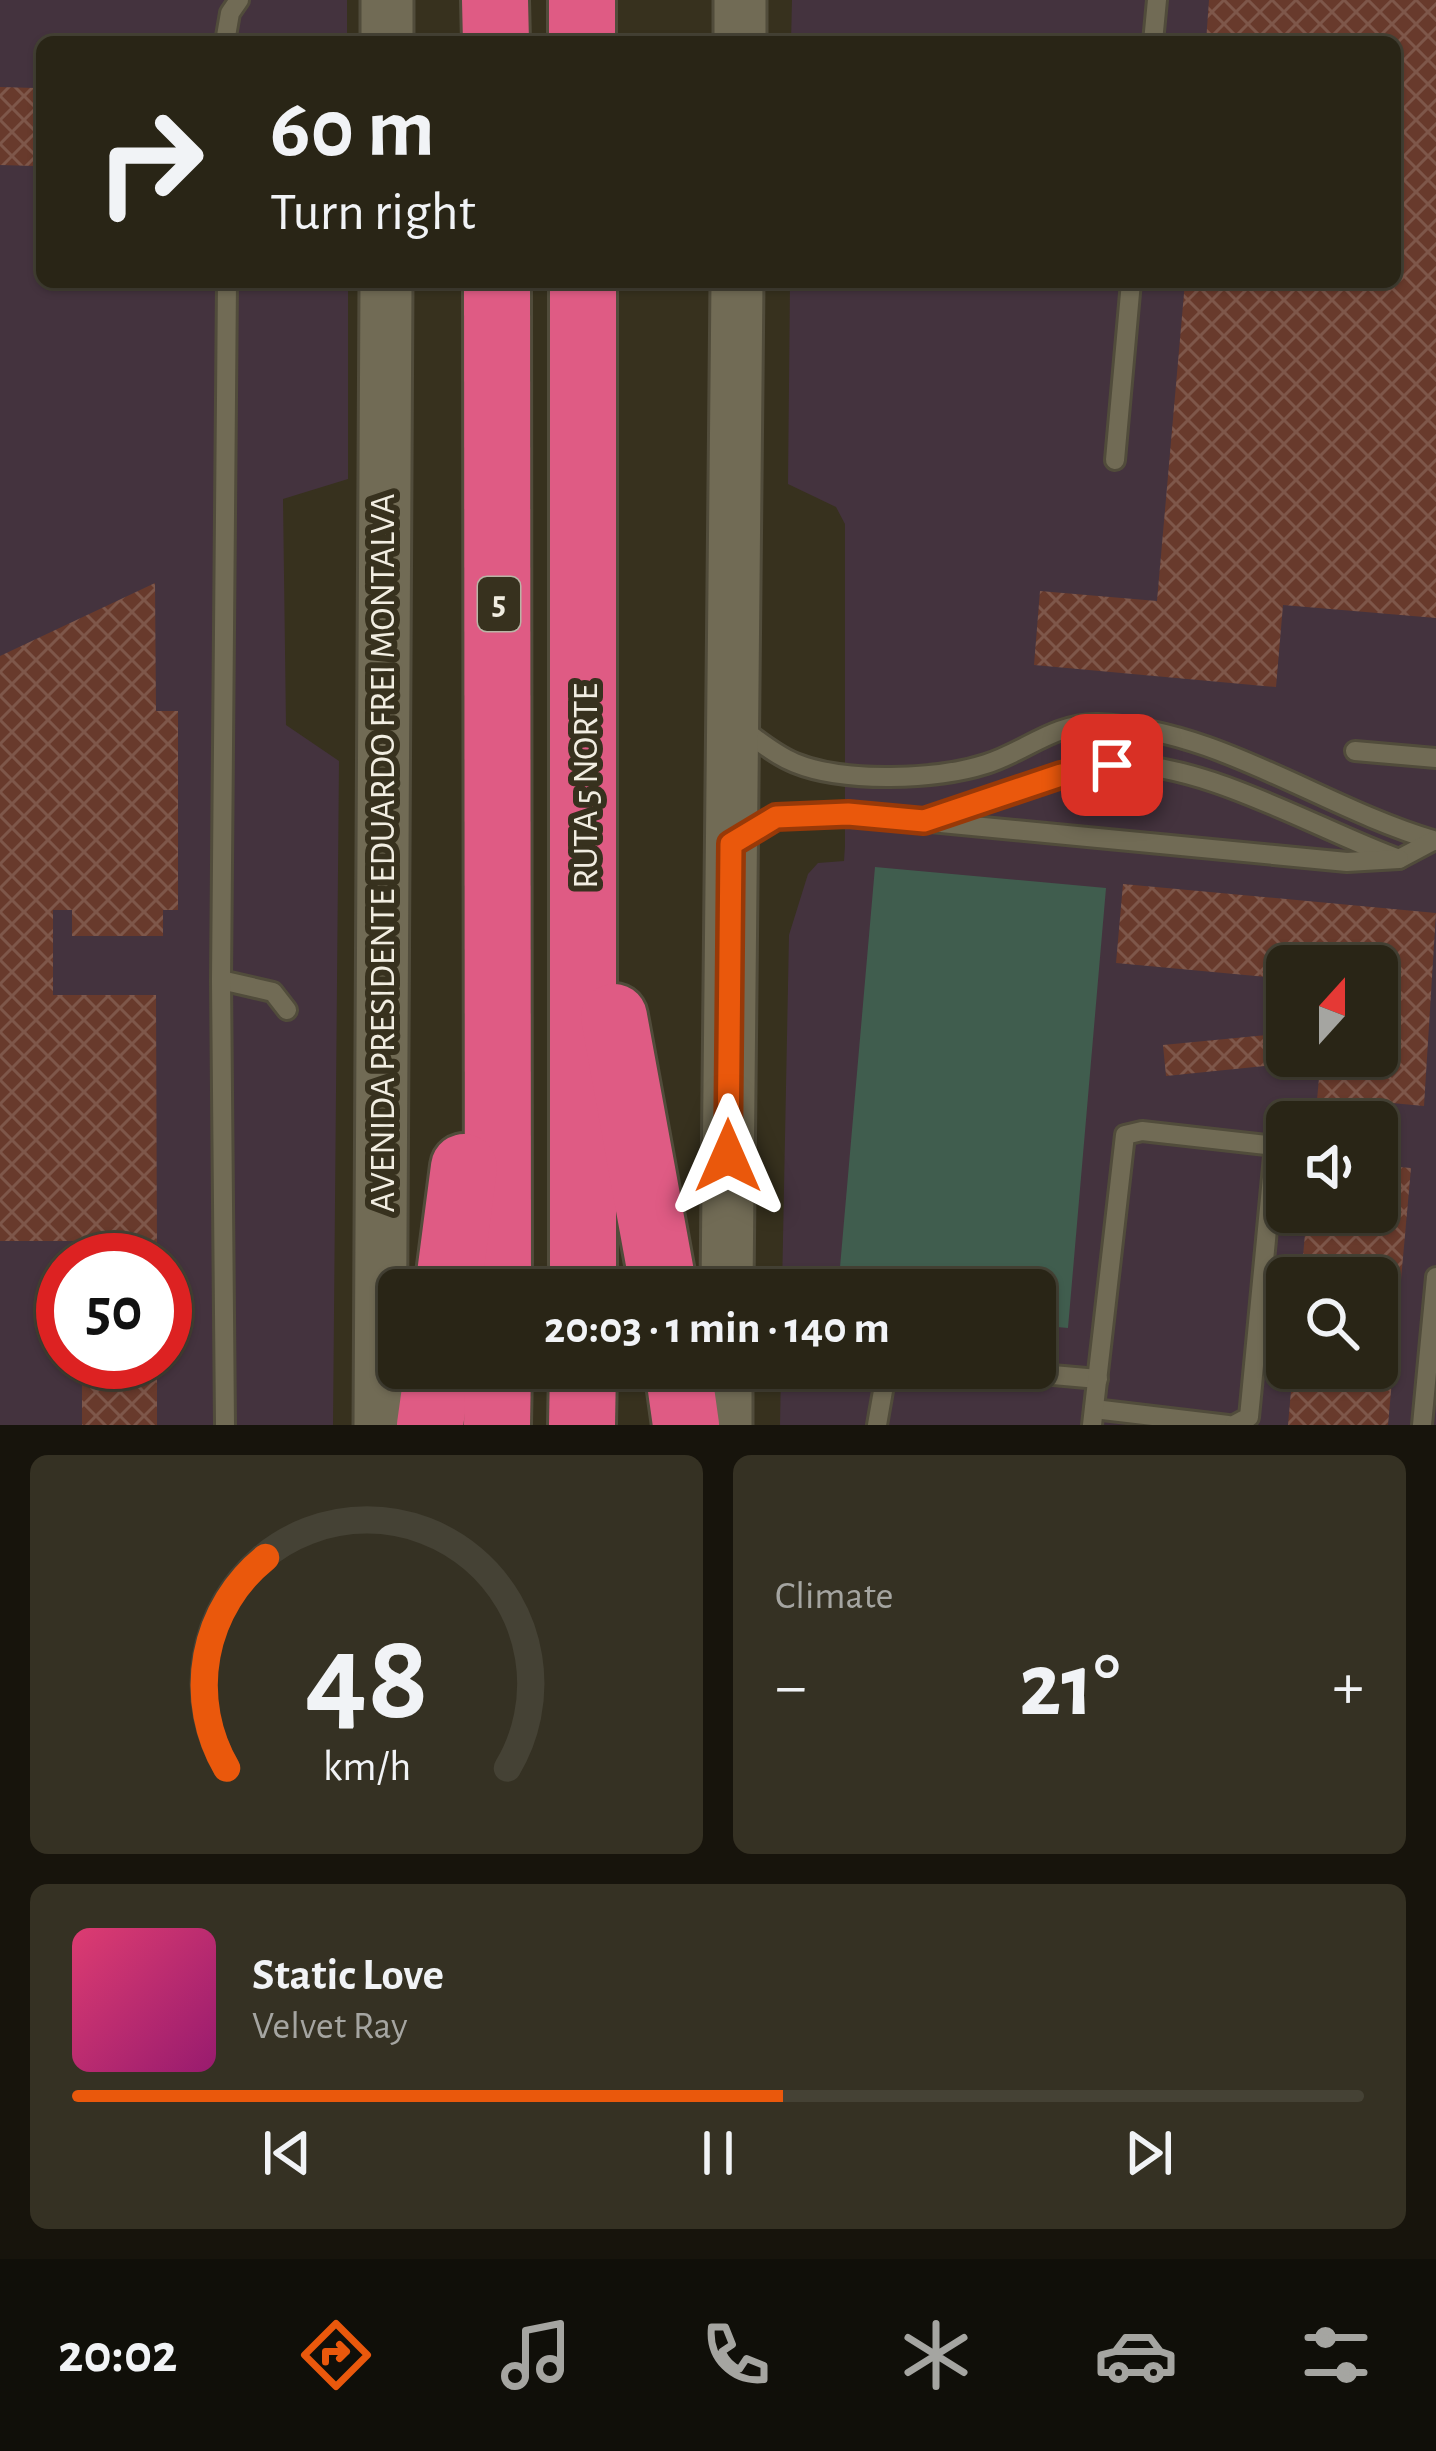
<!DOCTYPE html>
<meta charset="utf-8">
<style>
:root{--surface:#292516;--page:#353123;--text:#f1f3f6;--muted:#a5a5a1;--line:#454235;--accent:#ea580c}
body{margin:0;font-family:"Alegreya Sans",sans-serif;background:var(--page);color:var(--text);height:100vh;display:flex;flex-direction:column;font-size:45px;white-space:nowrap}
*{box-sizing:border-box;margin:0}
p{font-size:39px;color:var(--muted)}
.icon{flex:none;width:66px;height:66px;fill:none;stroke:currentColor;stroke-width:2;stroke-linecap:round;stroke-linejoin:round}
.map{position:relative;height:1425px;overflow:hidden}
.details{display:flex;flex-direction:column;gap:30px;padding:30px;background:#17140c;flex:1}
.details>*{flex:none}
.top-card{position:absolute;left:36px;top:36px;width:1365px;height:252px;border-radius:18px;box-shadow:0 3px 9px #0004,0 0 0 3px var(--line);background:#292516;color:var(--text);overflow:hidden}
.needle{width:78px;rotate:21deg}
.buttons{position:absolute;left:1266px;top:945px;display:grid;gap:24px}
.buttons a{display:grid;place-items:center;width:132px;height:132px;border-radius:18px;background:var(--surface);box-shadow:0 3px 9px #0004,0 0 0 3px var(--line);font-size:60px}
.speed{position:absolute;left:36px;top:1233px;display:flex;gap:24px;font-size:60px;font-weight:700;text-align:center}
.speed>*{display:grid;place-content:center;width:156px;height:156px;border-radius:50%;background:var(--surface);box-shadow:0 3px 9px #0004,0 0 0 3px var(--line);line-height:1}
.speed .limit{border:18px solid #d22;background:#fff;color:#111}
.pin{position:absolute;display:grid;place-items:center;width:102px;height:102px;color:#fff;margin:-51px;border-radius:24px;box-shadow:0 6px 18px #0006}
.me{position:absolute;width:132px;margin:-66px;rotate:0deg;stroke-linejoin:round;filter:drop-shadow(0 0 9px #0008)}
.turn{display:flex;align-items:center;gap:42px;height:252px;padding:0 36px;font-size:54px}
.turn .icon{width:156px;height:156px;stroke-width:2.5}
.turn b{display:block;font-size:84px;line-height:102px}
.big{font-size:90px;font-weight:700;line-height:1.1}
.details .tile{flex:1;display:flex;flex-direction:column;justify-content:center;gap:18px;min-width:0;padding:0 42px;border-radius:18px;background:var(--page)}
.details .dial{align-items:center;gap:0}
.dial svg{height:312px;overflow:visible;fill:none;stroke:var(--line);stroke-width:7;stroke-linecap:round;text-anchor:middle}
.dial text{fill:var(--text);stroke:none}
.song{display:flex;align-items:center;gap:36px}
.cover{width:144px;height:144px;border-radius:18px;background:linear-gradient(135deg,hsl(340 70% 55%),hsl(320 70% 35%))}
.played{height:12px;border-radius:6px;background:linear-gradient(90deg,var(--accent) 55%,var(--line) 55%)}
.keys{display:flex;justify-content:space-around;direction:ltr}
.heat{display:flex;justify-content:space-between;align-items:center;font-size:66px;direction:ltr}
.details .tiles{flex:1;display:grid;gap:30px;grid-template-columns:1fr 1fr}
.tile:last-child{grid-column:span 2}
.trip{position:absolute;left:378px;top:1269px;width:678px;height:120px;border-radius:18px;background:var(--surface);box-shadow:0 3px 9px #0004,0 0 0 3px var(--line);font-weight:700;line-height:120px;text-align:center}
.dock{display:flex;height:192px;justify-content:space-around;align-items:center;background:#100f09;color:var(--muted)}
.dock .icon{width:84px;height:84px}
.dock .current{color:var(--accent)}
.dock b{font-size:54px;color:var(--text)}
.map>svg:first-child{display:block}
</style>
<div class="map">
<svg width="1436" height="1425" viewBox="0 0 1436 1425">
<defs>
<pattern id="building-cross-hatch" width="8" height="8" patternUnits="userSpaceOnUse" patternTransform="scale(3)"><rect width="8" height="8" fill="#683a2c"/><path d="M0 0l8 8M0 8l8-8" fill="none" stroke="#7e574a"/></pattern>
</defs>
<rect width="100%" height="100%" fill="#37311e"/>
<g fill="#44333e" fill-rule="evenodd">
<path d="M0 0H347V42H42V282H348V479L283 499 286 725 339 761 333 1425H0ZM63 1260H165V1362H63Z"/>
<path d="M792 0H1436V1425H780L781 1368H1035V1290H782L789 935 808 874 818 863 844 861 845 846V524L836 507 788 484 790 282H1395V42H791ZM1287 966H1377V1056H1287ZM1287 1122H1377V1212H1287ZM1287 1278H1377V1368H1287Z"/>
</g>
<polygon fill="#405d4e" points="875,867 1106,888 1068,1328 1035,1325 1035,1290 838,1290"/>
<g fill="url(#building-cross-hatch)">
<polygon points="1209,0 1436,0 1436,618 1283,605 1276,687 1034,665 1040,591 1157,601 1185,282 1395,282 1395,42 1206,42"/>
<polygon points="37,44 42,44 42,159 35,159 34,166 0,165 0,87 36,88"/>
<polygon points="155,583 156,711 178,711 178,910 163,910 163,936 72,936 72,910 53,910 53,995 156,995 157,1260 82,1260 82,1241 0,1241 0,656"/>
<polygon points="1123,884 1436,913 1424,1106 1392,1103 1386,1166 1411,1168 1388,1425 1288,1425 1293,1368 1377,1368 1377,1278 1301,1278 1307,1212 1377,1212 1377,1122 1315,1122 1321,1056 1377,1056 1377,996 1385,997 1385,988 1377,987 1377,966 1287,966 1287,979 1116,963"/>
<polygon points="1287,1033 1287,1056 1303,1056 1304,1062 1166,1076 1163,1045"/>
<rect x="82" y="1362" width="75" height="63"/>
</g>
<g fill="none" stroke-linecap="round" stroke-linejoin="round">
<g stroke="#514c3b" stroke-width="24">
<g id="lane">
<polyline points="225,42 230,13 239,0"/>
<polyline points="1153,42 1157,0"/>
<polyline points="1115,460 1131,282"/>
<path d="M741 728C758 740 775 755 795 763 844 783 936 780 986 764 1025 752 1054 723 1098 724 1220 729 1322 808 1436 841"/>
<polyline points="1355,751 1436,758"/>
<path d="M933 818C989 798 1050 771 1110 765 1198 758 1316 829 1399 859L1433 841"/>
<polyline points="740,838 776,817 848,814 1347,862 1399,859"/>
<polyline points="221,980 273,992 287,1010"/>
<polyline points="974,1368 1098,1379"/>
<polyline points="1094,1409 1228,1425"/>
<polyline points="225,1425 221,980 227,282"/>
<polyline points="877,1425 887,1368"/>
<polyline points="1092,1425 1125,1135 1142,1131 1275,1146 1249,1417 1234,1425"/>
<polyline points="1422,1425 1436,1277"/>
</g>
</g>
<g stroke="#514c3b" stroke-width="57">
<g id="secondary">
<polyline points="387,42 387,0"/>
<polyline points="740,42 740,0"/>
<polyline points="727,1290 737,282"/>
<polyline points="726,1368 726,1425"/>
<polyline points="380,1425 386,282"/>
</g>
</g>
<g stroke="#514c3b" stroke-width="72">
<g id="highway">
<polyline points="495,0 496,42"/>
<polyline points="582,42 582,0"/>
<polyline points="497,282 498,1290"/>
<polyline points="583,282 583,1290"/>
<polyline points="614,1017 664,1290"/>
<polyline points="448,1290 464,1167"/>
<polyline points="678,1368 686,1425"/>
<polyline points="430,1425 438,1368"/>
<polyline points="497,1425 498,1368"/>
<polyline points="582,1425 583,1368"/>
</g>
</g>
<use href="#lane" stroke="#716b55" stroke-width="18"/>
<use href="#secondary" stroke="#716b55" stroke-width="51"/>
<use href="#highway" stroke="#df5b84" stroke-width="66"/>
</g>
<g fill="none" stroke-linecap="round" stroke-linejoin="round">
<g stroke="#983908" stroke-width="30">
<polyline id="route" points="728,1156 731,844 776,817 848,814 924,821 1061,775 1112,765"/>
</g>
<use href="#route" stroke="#ea580c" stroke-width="21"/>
</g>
<g text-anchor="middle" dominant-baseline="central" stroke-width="12" stroke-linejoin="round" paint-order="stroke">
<rect fill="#37311e" stroke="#b9b5a6" stroke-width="3" x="478" y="577" width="42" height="54" rx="9"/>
<g font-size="33" font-weight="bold" fill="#f1ede1">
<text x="499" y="604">5</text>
</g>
<g font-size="36" fill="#f1ede1" stroke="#37311e">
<text transform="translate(586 786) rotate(-90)">RUTA 5 NORTE</text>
<text transform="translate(383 853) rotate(-90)">AVENIDA PRESIDENTE EDUARDO FREI MONTALVA</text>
</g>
</g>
</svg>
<div class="buttons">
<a><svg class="needle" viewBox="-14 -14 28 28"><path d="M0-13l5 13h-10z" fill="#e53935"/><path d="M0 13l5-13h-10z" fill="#a5a5a1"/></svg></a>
<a><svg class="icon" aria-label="sound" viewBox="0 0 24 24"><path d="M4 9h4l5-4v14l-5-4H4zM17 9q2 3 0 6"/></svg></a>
<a><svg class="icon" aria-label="search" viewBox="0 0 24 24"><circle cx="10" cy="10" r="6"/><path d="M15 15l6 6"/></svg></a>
</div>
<div class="speed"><div class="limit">50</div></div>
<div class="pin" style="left:1112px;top:765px;background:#d93025"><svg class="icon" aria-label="arrive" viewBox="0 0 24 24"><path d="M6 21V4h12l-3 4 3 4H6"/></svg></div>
<svg class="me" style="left:728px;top:1156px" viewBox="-20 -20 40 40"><path d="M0-17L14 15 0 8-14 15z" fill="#ea580c" stroke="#fff" stroke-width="4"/></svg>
<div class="trip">20:03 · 1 min · 140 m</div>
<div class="top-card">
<div class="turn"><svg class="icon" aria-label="right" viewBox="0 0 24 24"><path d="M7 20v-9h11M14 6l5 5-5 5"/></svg><div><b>60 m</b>Turn right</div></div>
</div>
</div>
<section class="details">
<div class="tiles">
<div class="tile dial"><svg viewBox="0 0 100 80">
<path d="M14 69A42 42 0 1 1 86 69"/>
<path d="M14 69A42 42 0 0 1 24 15" stroke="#ea580c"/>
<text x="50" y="56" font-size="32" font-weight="700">48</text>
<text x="50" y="72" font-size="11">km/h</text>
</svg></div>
<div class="tile"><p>Climate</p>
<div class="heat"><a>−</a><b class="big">21°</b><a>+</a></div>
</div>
<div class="tile">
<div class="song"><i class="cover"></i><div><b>Static Love</b><p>Velvet Ray</p></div></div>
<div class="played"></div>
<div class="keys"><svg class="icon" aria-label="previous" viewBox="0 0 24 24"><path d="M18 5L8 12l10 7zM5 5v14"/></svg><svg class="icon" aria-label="pause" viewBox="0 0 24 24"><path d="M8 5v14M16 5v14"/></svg><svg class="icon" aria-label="next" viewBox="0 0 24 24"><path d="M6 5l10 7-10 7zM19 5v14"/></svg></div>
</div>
</div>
</section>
<nav class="dock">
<b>20:02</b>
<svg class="icon current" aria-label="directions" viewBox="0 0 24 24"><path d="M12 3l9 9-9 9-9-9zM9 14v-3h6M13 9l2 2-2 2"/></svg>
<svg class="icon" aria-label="music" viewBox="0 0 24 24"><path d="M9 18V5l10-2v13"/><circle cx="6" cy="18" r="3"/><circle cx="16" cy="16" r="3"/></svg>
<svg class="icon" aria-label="phone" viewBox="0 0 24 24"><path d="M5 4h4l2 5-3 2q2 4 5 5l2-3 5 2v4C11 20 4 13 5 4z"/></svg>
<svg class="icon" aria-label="climate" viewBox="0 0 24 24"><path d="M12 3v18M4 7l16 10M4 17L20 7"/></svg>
<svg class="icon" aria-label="car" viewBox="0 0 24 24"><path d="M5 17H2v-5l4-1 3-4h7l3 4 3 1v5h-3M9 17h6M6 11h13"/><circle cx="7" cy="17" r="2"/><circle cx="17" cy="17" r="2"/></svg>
<svg class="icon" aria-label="filters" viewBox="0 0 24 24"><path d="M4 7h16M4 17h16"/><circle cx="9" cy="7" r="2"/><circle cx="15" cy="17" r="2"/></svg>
</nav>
